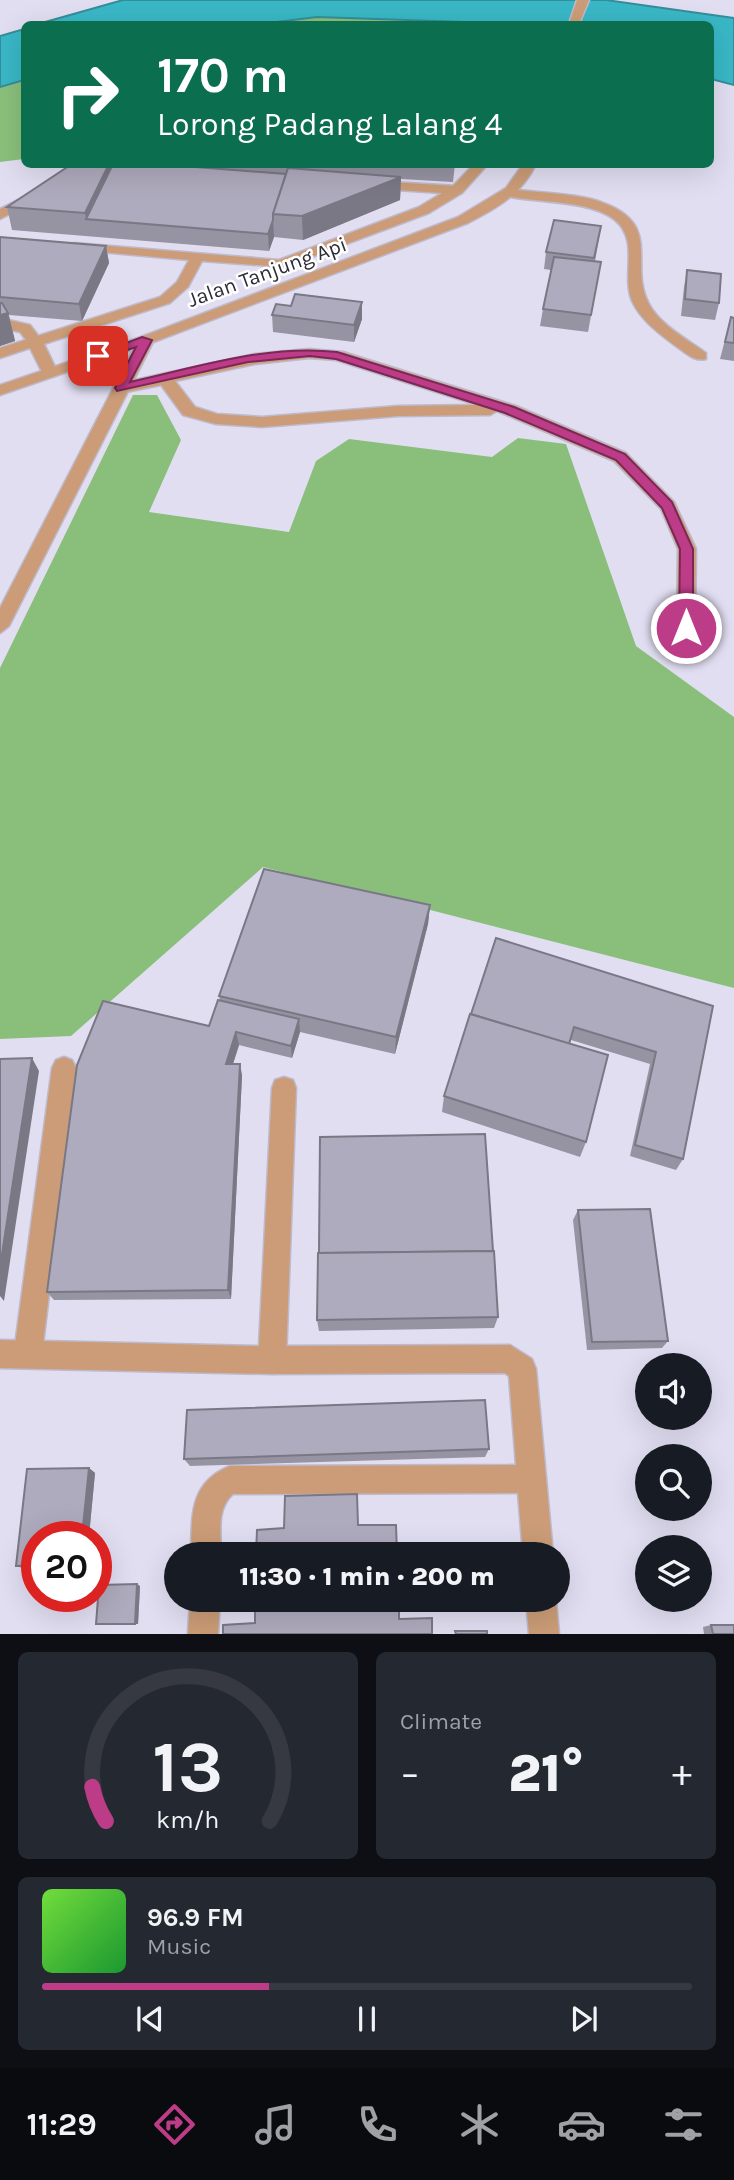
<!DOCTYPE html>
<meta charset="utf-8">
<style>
:root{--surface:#171b24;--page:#242831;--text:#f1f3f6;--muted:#9ea1a6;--line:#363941;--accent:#bd3c87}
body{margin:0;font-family:Karla,sans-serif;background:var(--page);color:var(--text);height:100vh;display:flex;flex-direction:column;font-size:26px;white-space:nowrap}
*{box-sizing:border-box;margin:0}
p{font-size:23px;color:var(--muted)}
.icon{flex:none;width:38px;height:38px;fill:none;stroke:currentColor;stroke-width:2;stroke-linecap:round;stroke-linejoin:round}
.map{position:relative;height:1634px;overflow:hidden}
.panel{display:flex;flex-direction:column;gap:18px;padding:18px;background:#0d0f14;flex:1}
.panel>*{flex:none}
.banner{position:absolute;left:21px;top:21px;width:693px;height:147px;border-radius:10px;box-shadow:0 7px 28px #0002;background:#0b6e4f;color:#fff;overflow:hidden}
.controls{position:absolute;left:635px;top:1353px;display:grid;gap:14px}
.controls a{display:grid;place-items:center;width:77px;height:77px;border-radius:50%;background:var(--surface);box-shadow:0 7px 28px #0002;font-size:35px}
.speed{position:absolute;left:21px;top:1521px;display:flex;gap:14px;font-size:35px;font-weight:700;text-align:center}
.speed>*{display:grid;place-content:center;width:91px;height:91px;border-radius:50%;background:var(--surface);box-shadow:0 7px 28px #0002;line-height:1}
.speed .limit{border:10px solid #d22;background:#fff;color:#111}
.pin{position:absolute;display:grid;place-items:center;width:60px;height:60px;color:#fff;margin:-30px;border-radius:14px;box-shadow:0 4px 10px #0006}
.me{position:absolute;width:77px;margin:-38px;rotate:0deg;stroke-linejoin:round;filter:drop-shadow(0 0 5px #0008)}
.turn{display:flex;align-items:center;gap:24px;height:147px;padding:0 21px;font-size:32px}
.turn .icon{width:91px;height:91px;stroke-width:2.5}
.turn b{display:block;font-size:49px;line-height:60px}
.big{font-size:52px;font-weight:800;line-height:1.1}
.panel .tile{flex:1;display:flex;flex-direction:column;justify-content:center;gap:10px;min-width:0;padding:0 24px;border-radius:10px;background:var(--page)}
.panel .dial{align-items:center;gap:0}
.dial svg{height:182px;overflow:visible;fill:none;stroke:var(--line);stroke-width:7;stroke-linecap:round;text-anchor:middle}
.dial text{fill:var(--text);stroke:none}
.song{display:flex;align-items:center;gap:21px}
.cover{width:84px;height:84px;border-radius:10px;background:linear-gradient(135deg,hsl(100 70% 55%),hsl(130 70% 35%))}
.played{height:7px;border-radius:4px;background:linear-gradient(90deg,var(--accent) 35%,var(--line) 35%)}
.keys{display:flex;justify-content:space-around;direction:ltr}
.heat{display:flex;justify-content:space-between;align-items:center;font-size:38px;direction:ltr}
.panel .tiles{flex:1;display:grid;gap:18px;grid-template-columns:1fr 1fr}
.tile:last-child{grid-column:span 2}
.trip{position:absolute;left:164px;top:1542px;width:406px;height:70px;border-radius:35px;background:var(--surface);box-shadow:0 7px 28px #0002;font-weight:800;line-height:70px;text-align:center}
.tabs{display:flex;height:112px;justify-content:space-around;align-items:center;background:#090b0e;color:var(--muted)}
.tabs .icon{width:49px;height:49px}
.tabs .selected{color:var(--accent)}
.tabs b{font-size:32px;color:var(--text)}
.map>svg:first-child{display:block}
</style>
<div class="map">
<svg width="734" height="1634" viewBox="0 0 734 1634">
<rect width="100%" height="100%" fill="#e2def2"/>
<g fill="#8abf7b">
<polygon points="317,17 520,23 526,24 260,24"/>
<polygon points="24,80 24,159 0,162 0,87"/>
<polygon points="133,395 157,395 181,440 149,512 289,532 316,461 349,439 492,457 518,438 566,444 636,646 734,717 734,988 263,867 71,1036 0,1039 0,668"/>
</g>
<g fill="#39b7c6" stroke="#368d9a" stroke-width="2">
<polygon points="123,0 606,0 734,18 734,85 711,79 710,24 526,24 317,17 260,24 38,24"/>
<polygon points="24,29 24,80 0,87 0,36"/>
</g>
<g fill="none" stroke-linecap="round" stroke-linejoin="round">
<g stroke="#bebacc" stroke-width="3">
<g id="service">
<polygon points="372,181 457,186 464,190 457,194 367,188 367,182"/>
<path d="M510 189C538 193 581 193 606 204 663 227 628 265 649 304 660 325 687 339 706 353V359C694 362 686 353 677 347 661 335 641 321 632 301 621 275 640 241 615 220 590 200 537 203 505 196V190Z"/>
<polygon points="32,193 39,197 37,200 0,219 0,209"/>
<polygon points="0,318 30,325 43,342 35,347 30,345 20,332 0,328"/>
<path d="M309 349 343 352 516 406 626 453 674 502 696 549 695 628 693 633H679L677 628 678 549 661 509 614 461 497 411 490 415 398 416 262 427 216 424 183 415 161 385 121 393 113 388 121 383 255 354ZM309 358 336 360 477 405 398 406 262 417 217 414 195 407 175 381 255 364Z"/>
<polygon points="64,1057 72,1060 76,1068 42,1353 38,1363 28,1367 18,1363 14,1353 52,1068 56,1060"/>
<path d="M510 1345 532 1359 536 1369 553 1554H523L518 1493 233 1494C216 1509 221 1533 221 1554H191C192 1515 189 1483 230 1466L516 1465 509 1376 505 1373 272 1374 262 1370 258 1360 262 1350 272 1346Z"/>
<polygon points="190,1600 220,1600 218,1634 188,1634"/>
<polygon points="526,1600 556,1600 559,1634 529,1634"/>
</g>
</g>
<g stroke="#bebacc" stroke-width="3">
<g id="minor">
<polygon points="474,164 488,164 462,193 429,213 285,267 202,261 188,287 170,303 44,344 58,373 56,376 44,376 30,348 0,358 0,348 160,297 177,282 189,260 79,250 74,249 74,243 279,260 419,207 452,187"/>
<polygon points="146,335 154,340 9,626 0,633 0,608 138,340"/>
<polygon points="284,1077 293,1080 296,1088 286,1360 282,1370 272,1374 0,1368 0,1340 259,1346 272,1088 275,1080"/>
</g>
</g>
<g stroke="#bebacc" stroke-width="3">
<g id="tertiary">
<polygon points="577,0 589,0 579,24 569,24"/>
<path d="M523 164H536C522 194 497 208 468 223L151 343 0 395V385L141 337 458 217 506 188Z"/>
</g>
</g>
<use href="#service" fill="#cb9c77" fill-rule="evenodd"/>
<use href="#minor" fill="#cb9c77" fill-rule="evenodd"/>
<use href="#tertiary" fill="#cb9c77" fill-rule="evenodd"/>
</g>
<g fill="#9693a3">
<polygon points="72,164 455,164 453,182 401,179 400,200 303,240 274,237 269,251 12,230 7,207"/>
<polygon points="601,226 595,262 601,262 588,332 540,326 543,309 551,270 544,269 546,252"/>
<polygon points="0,237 106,246 109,263 82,321 9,315 15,341 0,346"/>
<polygon points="687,270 719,303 715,320 681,316 684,287"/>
<polygon points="272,315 362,319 354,342 273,332"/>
<polygon points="731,317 734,318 734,361 720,359"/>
<polygon points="430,905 428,924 395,1054 300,1032 292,1058 239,1045 233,1064 240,1064 242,1076 231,1299 54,1300 47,1292 209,1026 220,1001 219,996"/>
<polygon points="713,1006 683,1159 676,1170 630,1156 650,1064 571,1040 569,1044 586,1142 580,1157 442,1112 444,1096 470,1014"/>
<polygon points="578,1210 668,1341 662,1348 587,1350 573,1220"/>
<polygon points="493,1251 498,1317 494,1328 319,1331 317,1320"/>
<polygon points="489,1449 485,1457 190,1466 184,1459"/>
<polygon points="89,1468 95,1473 89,1536 37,1536 37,1569 25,1569 16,1566 27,1469"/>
<polygon points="140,1586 138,1624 96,1624"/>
<polygon points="711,1625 734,1634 704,1634 703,1627"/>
</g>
<g fill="#7a7885">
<polygon points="109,164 116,164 86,219 89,236 85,213"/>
<polygon points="401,177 400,200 303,240 302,216"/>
<polygon points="273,220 274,237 269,251 268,234"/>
<polygon points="106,246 109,263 82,321 79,304"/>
<polygon points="362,302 362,319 354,342 354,325"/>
<polygon points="8,313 15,341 0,346 0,315"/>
<polygon points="430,905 428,924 395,1054 396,1037"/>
<polygon points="299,1019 300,1032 292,1058 291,1046"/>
<polygon points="236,1032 239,1045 229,1076 226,1064"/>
<polygon points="32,1058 39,1071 4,1301 0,1296 0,1267"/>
<polygon points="240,1064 242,1076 231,1299 228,1290"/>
<polygon points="89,1468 95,1473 89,1536 82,1536"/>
<polygon points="137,1584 140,1586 138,1624 135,1624"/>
</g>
<g fill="#afabbe" stroke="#7a7885" stroke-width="2">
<polygon points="72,164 109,164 85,213 7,207"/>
<polygon points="113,164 157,164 286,174 273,214 273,220 268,234 86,219"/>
<polygon points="288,168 401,177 302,216 273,214"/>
<polygon points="554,220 601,226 594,258 546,252"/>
<polygon points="0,237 106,246 79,304 0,297"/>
<polygon points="554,257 601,262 591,315 543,309"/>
<polygon points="687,270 721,274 719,303 685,299"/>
<polygon points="295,294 362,302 354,325 272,315 276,304 291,306"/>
<polygon points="0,303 2,303 8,313 0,315"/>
<polygon points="731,317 734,318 734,343 725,342"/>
<polygon points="264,869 430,905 396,1037 219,996"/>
<polygon points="496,938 713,1006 683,1159 635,1145 656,1052 574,1027 569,1044 471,1014"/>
<polygon points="218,1000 299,1019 291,1046 236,1032 226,1064 240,1064 228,1290 47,1292 77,1065 103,1001 209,1026"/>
<polygon points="470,1014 608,1055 586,1142 444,1096"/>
<polygon points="32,1058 0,1267 0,1059"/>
<polygon points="485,1134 493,1251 319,1253 320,1137"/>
<polygon points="650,1209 668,1341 592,1342 578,1210"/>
<polygon points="494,1251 498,1317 317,1320 318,1253"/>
<polygon points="485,1400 489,1449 184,1459 187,1410"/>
<polygon points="89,1468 82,1536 37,1536 37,1565 16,1566 27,1469"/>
<polygon points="357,1494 358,1525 396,1525 397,1554 256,1554 257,1530 284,1528 285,1496"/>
<polygon points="137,1584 135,1624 96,1624 99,1585"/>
<polygon points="255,1600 399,1600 399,1619 432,1618 432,1634 223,1634 223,1625 255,1623"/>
<polygon points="711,1625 734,1625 734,1634 713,1634"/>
<polygon points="455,1631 487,1631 487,1634 456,1634"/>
</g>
<path fill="#bd3c87" stroke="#7b2758" stroke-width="2" d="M142 337 152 340 130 382C198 367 268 344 337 352L514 407 625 454 672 502 693 549V628L686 633 679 628 680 549 662 508 616 460 505 413 336 359 310 356 248 362 117 391 115 388 136 347 98 360 92 356Z"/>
<g text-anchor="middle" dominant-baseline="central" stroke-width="5" stroke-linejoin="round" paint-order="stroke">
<g font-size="21" fill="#2e2c34" stroke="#fff">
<text transform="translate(267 272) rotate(-20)">Jalan Tanjung Api</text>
</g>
</g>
</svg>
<div class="controls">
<a><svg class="icon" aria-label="sound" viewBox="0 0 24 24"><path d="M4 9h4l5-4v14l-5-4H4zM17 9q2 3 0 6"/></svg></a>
<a><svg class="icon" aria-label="search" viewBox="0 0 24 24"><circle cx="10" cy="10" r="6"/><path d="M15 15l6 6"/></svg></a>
<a><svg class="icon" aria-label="layers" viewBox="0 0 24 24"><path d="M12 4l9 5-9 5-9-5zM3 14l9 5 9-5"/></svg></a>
</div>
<div class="speed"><div class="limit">20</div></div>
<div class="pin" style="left:98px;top:356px;background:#d93025"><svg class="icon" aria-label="arrive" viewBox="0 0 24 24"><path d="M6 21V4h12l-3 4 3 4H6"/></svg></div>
<svg class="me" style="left:686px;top:628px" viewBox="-20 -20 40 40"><circle r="17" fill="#bd3c87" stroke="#fff" stroke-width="3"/><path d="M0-11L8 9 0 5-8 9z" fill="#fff"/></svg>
<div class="trip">11:30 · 1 min · 200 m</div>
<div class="banner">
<div class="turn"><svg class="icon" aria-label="right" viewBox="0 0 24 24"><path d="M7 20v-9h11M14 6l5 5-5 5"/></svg><div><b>170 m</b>Lorong Padang Lalang 4</div></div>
</div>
</div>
<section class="panel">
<div class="tiles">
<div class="tile dial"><svg viewBox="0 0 100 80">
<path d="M14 69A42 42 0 1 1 86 69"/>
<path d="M14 69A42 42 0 0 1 8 54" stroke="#bd3c87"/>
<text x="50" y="56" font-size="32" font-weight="700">13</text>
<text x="50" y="72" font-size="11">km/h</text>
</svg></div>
<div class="tile"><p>Climate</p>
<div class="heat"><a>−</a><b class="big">21°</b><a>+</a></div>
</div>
<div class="tile">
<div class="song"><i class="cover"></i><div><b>96.9 FM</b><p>Music</p></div></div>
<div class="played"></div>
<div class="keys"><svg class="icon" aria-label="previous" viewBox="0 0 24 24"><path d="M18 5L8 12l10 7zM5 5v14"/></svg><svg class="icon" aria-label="pause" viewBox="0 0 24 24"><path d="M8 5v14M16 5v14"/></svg><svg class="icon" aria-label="next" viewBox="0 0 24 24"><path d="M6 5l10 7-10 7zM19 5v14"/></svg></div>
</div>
</div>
</section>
<nav class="tabs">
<b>11:29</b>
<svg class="icon selected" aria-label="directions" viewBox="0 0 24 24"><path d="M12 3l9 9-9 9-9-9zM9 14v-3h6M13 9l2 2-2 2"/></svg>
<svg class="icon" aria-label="music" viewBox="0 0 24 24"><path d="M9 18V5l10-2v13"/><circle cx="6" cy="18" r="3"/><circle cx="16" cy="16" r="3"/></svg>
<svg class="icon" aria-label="phone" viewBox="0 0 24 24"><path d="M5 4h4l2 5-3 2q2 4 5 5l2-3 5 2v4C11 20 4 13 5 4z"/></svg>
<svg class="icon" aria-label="climate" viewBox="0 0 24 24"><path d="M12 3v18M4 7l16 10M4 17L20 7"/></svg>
<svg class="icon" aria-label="car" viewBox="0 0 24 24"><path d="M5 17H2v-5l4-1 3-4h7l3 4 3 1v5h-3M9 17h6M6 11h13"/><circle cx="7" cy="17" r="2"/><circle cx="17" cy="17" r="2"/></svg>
<svg class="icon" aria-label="filters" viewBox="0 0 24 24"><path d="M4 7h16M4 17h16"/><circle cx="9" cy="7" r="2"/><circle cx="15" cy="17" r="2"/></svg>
</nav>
